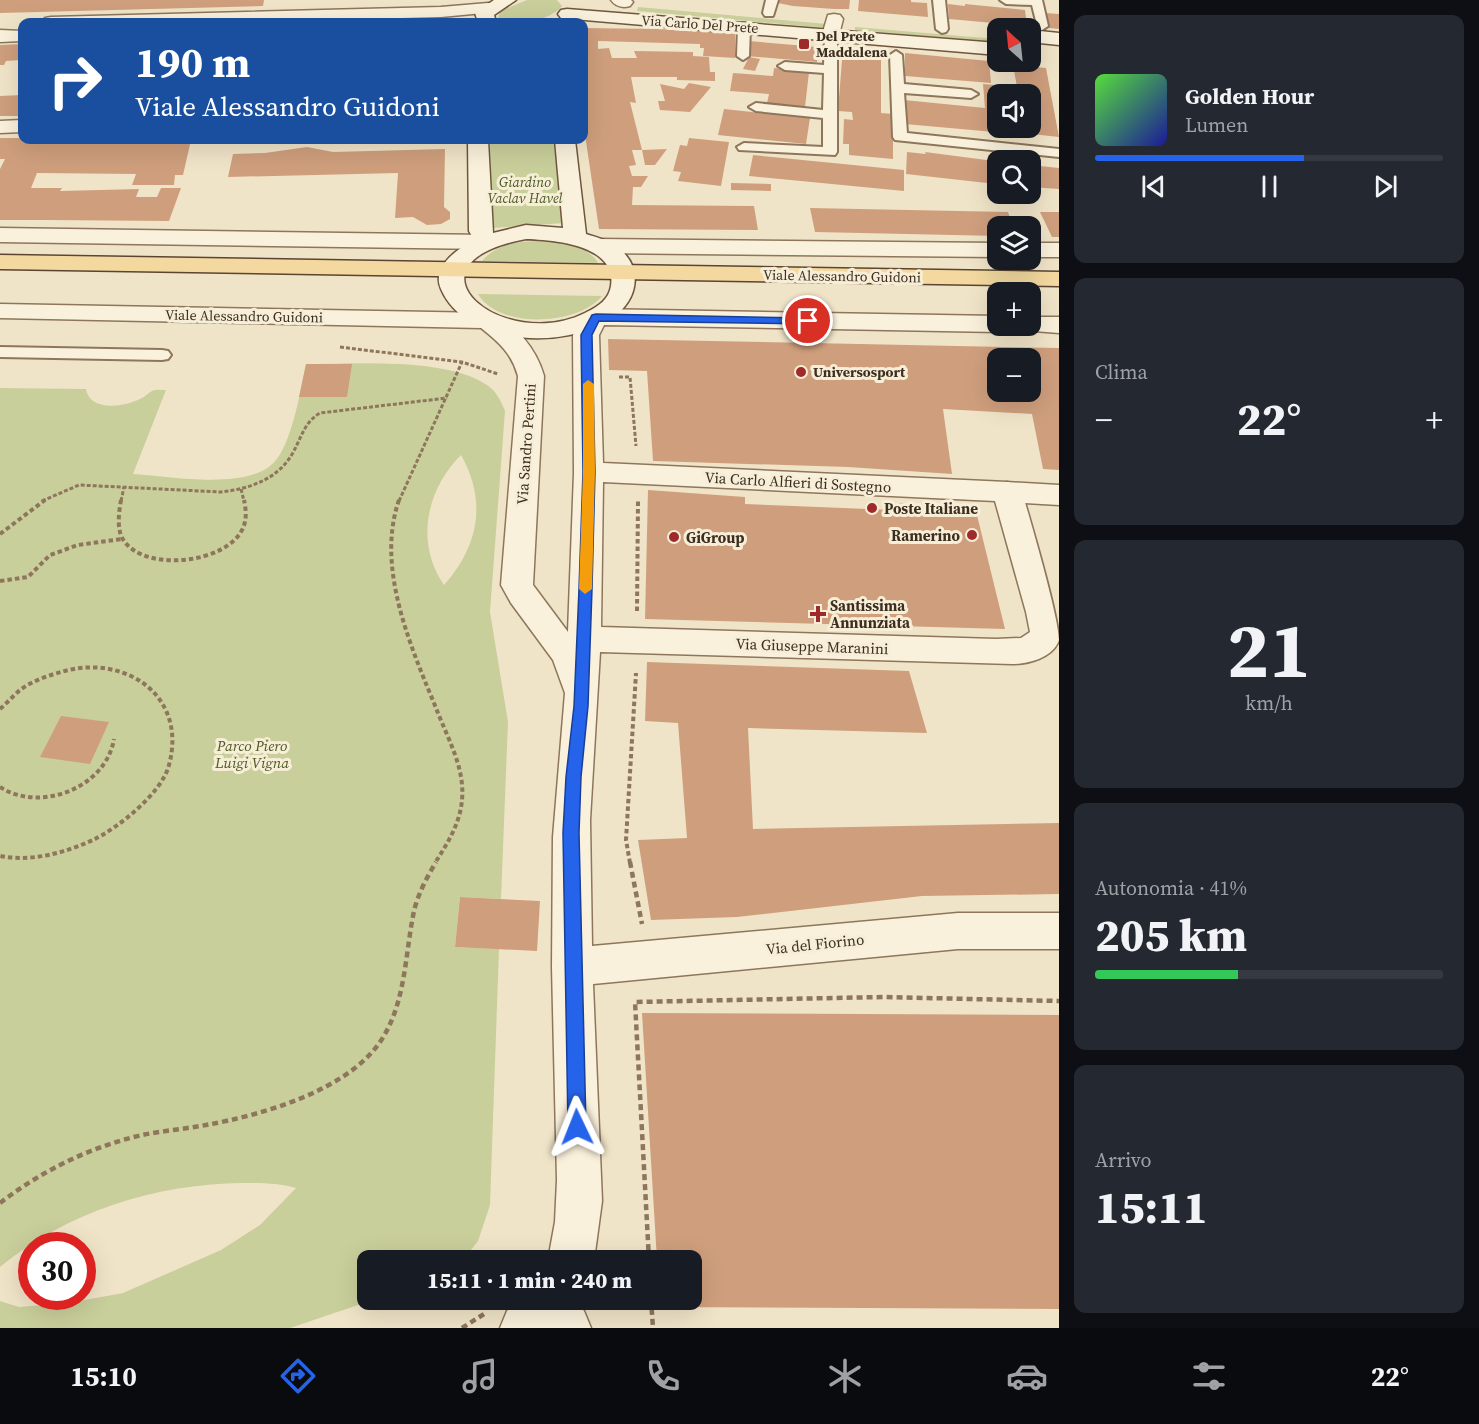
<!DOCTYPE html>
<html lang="it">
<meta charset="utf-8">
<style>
:root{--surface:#171b24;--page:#242831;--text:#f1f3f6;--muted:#9ea1a6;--line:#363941;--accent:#2563eb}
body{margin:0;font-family:"Source Serif 4",serif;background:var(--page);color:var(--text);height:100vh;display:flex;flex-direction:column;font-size:22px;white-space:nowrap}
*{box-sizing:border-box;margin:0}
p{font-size:20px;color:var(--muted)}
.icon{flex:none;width:33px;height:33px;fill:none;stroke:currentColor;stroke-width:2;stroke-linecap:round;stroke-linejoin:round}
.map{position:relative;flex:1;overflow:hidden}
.details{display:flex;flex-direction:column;gap:15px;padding:15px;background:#0d0f14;width:420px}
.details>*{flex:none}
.hud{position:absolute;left:18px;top:18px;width:570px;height:126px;border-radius:12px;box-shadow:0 6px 24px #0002;background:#1a4fa0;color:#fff;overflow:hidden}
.needle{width:39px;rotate:333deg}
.buttons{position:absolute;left:987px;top:18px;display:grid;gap:12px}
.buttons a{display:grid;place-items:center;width:54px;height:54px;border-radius:12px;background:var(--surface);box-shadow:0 6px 24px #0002;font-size:30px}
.speed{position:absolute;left:18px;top:1232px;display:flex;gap:12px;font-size:30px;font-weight:700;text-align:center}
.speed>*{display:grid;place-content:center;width:78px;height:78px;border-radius:50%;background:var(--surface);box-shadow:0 6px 24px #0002;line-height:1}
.speed .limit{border:9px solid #d22;background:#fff;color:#111}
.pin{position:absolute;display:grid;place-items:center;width:51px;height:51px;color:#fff;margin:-26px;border:3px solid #fff;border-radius:50%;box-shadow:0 2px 6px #0007}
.me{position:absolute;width:66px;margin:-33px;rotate:358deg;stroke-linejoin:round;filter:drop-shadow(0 0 4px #0008)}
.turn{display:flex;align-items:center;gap:21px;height:126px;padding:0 18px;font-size:27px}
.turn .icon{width:78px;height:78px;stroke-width:2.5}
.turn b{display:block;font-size:42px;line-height:51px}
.big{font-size:45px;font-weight:800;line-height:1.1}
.details .card{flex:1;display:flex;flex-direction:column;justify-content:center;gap:9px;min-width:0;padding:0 21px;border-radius:12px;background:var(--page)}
.details .dial{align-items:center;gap:0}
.dial b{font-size:78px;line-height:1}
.song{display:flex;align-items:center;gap:18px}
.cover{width:72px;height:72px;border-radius:9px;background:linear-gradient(135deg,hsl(110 70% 55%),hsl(240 70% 35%))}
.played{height:6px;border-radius:3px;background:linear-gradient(90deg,var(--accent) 60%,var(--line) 60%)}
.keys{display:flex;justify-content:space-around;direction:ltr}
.heat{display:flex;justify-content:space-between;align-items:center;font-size:33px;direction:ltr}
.charge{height:9px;border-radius:4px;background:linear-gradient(90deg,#34c759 41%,var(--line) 0)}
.trip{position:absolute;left:357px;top:1250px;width:345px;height:60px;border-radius:12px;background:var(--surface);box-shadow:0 6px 24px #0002;font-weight:800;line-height:60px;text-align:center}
.tab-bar{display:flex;height:96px;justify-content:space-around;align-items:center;background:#090b0e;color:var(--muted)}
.tab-bar .icon{width:42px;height:42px}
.tab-bar .on{color:var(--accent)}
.tab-bar b{font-size:27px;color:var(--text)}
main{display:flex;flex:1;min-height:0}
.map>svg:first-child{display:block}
</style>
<main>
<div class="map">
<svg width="1059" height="1328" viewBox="0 0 1059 1328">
<rect width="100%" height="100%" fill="#f0e4c8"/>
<g fill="#c9cf9b" fill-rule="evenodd">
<path d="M527 0H557L562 6C551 20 512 30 498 18L500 11Z"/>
<polygon points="638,7 827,24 826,28 637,11"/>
<polygon points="433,16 433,20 204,22"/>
<polygon points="855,27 997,39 997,42 855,30"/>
<polygon points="490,140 553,140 565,223 492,228"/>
<path d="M538 241C558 242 587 244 598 263L482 261C495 245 518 241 538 241Z"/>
<path d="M478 294H480L602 296C578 326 498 329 478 294Z"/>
<path d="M306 364C355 364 446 357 487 385 497 392 501 401 505 411L490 612 508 722 501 899 460 897 455 947 499 949 490 1205 478 1241 463 1260H368V1299H376L290 1328H0V1301L19 1307 68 1303 123 1293 221 1250 260 1225 296 1188C279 1183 259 1183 242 1183 155 1184 67 1212 0 1267V388L86 389C90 412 124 407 140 399 145 397 148 393 152 391 156 389 162 390 166 390L133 474C170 476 251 492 276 460 292 441 301 389 306 364ZM461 455C487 501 479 546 444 585 415 543 426 490 461 455Z"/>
</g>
<g fill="#cf9f7d" fill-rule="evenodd">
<polygon points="0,0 264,0 263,6 0,13"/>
<polygon points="779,0 850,0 849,9 834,9 793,6 778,3"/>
<polygon points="859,0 911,0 911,2 927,3 928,17 858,11"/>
<polygon points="948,4 965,6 965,4 1025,10 1027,26 949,19"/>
<polygon points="1046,13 1059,14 1059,29 1049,28"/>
<polygon points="584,28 659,29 735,33 735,58 703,56 704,48 700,48 700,44 598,41 598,49 609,48 612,58 637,58 634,51 693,52 693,56 709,57 710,72 715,72 715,81 677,80 677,77 631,77 636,103 630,102 642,150 632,150 636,165 629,166 632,176 648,176 641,187 633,187 632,205 754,206 758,230 599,229 584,128"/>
<polygon points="749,41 818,47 817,62 746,56"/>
<polygon points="22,44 22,60 6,61 4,65 0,65 0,45"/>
<polygon points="843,47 881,50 881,113 893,114 893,159 849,155 849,144 843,144 844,119 853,120 852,112 838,111"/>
<polygon points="905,53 989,61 991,83 905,76"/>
<polygon points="749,57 760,59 755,71 743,69"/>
<polygon points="1013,65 1046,68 1059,137 1014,132 1013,128 1030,128 1030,94 998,94 998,108 992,108 994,132 905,124 904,100 985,108 983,84 1017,87"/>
<polygon points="774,68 809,72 805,107 767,103 769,94 730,91 733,73 773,76"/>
<polygon points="689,83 711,87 690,112 660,110 658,101 665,101 660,84 684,89"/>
<polygon points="22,95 22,116 0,116 0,96"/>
<polygon points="724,109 810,118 806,144 718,135"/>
<polygon points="0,138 22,138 22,140 191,140 183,175 175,175 174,185 132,185 136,174 37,173 31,188 62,188 60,191 139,189 136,197 157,197 161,188 181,188 169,221 47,220 0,220 0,169 5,159 0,159"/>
<polygon points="689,138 729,142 721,186 678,181 681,172 673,171 680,145 687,146"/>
<polygon points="307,147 333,152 445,149 444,207 450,212 450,219 441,224 427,225 413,217 395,218 398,173 228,177 233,154 265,153"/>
<polygon points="667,149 655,165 645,165 642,150"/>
<polygon points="907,152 926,154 925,152 994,161 996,184 906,174"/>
<polygon points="753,155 904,170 904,191 749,176"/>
<polygon points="1030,165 1059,168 1059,189 1030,187"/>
<polygon points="731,183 771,184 771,191 731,190"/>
<polygon points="810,208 1008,212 1013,226 998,226 998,236 815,232"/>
<polygon points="1040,212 1059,212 1059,237 1052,237"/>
<path d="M608 339 1059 348V470L1043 469 1032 414 943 409 952 474 848 467 653 461 647 371 609 370ZM998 358H1030V392H998Z"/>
<polygon points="306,364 352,364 347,397 299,397"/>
<polygon points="648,490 745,497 745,504 893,510 892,503 975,507 1005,629 645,619"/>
<polygon points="647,662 909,671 927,733 748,728 753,829 1059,823 1059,894 922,896 737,917 651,920 638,840 687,838 678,723 645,721"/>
<polygon points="61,716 109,722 90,764 40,757"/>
<polygon points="460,897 540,901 537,951 455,947"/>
<polygon points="642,1013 1059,1015 1059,1309 660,1307 660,1299 692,1299 692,1260 657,1260"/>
</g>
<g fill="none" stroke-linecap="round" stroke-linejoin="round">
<g stroke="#8d765c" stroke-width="4">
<g id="service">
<polygon points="766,0 778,0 773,16 765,16 763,13"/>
<polygon points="933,0 945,0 948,29 946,32 942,33 936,29"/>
<polygon points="1000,0 1042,0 1048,26 1042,30 1038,29 1032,5 1006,4"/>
<polygon points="744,23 750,27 749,56 743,60 737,56 738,27"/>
<polygon points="831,31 837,35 837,152 835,155 739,150 737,147 744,143 823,147 823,118 756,111 749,107 756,103 823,110 824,73 785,70 778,66 785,62 824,65 825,35"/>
<polygon points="896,51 902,55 904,84 971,90 978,94 971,98 904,93 907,133 1059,149 1059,157 895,140 893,137 890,55"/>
<polygon points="0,347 162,350 168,351 171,355 168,359 162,360 0,357"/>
</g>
</g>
<g stroke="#8d765c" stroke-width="3">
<g id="pedestrian">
<polygon points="1007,482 1059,485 1059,505 1007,502 997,499 992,492 997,485"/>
<polygon points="525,1299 572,1299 584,1311 591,1328 533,1328 522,1307"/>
</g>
</g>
<g stroke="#8d765c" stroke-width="3">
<g id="minor">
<path d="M611 0H631L633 2 630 6C623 8 616 7 611 0Z"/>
<polygon points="488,3 494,4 497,8 494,12 441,17 243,22 42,22 45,18 51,17 441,7"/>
<polygon points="834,14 840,15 843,19 838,39 824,39 822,35 828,15"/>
<polygon points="0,30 22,31 22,41 0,42"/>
<polygon points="22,120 22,132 0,133 0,121"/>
<polygon points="0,228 486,235 494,237 498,242 494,247 486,249 0,242"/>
<polygon points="598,239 998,243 998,257 598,253 590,251 586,246 590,241"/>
<rect x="1030" y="243" width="29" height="14"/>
<path d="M0 304 487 313C514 320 537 350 544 376L533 585 568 632 574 473 573 335 587 312 596 309 998 316V326H1010L1007 329 998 332 604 325 599 335 603 463 1007 482 1017 485 1022 492C1030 519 1059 618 1059 640 1053 658 1028 664 1012 664L600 652 590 820 592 946 958 913H1059V949H958L593 984 602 1201 594 1260H548L555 1222 557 1180 552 967 553 837 565 693 553 660 511 603 501 585 518 376C512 354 499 342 481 328L0 318ZM603 482 995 501 1026 612 1030 632 1021 638 996 639 601 627Z"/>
<polygon points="1030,317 1059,317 1059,333 1021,330 1018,326 1030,326"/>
<polygon points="518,1299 575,1299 568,1316 557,1328 500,1328 507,1311"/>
</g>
</g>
<g stroke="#6f573f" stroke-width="3">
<g id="secondary">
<polygon points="494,0 516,0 494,15 496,22 478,22 475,13"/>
<polygon points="567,9 998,43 998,55 561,18 558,14 561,10"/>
<polygon points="1030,30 1059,33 1059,45 1030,42"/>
<path d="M468 140H488L493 233 526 225 563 228 555 140H575L586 234C596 237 607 240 616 246 644 266 639 300 612 318 566 350 466 347 441 289 431 267 457 249 474 240L469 231ZM526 239C555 240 617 245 611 286 609 299 599 306 587 312 504 355 393 264 526 239Z"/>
</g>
</g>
<g stroke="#5b4430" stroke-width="3">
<polygon id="primary" points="0,255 1059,272 1059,286 0,269"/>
</g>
<g stroke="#8d765c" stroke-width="3" stroke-dasharray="4 2" stroke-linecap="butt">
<polyline points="340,347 462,362 498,374"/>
<polyline points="619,377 630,377 636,446"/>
<polyline points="241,489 244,501"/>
<path d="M42 501 79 485 221 492C248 489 276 480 291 456 301 440 303 423 320 413L447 398"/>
<polyline points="121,501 124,487"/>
<polyline points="399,501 462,362"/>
</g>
<g stroke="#8d765c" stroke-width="4" stroke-dasharray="4.5 3" stroke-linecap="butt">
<path d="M121 500C119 512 116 530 124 541 147 573 228 563 243 528 247 519 246 509 244 500"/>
<path d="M399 500C375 569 412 649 438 713 449 741 465 769 462 800 460 824 447 844 435 863"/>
<polyline points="0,534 45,500"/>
<polyline points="0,581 28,577 50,555 78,545 122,539"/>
<polyline points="637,611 638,501"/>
<path d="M0 709C7 703 13 696 20 690 32 681 47 676 61 672 124 653 188 695 169 765 162 793 118 828 93 840 64 853 32 862 0 856"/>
<path d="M0 787C40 813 106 788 114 739"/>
<polyline points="630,863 626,840 636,673"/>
</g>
<g stroke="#8d765c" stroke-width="4.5" stroke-dasharray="6 4" stroke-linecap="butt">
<polyline points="630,862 642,924"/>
<path d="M0 1203C39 1173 82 1151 130 1138 155 1131 180 1130 206 1125 262 1115 350 1090 382 1039 406 1001 405 954 414 911 418 894 427 877 436 862"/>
<polyline points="649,1260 635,1002 883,997 1059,1001"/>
<polyline points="651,1299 653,1328"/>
<polyline points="462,1328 484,1314"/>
</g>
<use href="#service" fill="#faf1dc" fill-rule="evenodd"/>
<use href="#pedestrian" fill="#faf1dc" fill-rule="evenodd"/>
<use href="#minor" fill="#faf1dc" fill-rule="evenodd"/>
<use href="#secondary" fill="#faf1dc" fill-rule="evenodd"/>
<use href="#primary" fill="#f3d9a0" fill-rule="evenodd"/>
</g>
<polygon fill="#2563eb" stroke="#184099" stroke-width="1.5" points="596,314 808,318 814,321 808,324 599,321 592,335 595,472 592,589 588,706 581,777 579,833 586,1127 583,1134 577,1136 570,1134 568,1127 563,833 566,777 574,706 579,589 583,472 581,335 592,315"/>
<polygon fill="#f59e0b" points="588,380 594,384 595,472 592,589 585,594 579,589 583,472 583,384"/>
<g fill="#9e2a2b" stroke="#f7eed8" stroke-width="2">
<rect x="798" y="38" width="12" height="12" rx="3"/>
<circle cx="801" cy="372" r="6"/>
<circle cx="872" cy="508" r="6"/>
<circle cx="972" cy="535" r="6"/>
<circle cx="674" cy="537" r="6"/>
<path d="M815 605h6v6h6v6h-6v6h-6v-6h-6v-6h6z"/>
</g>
<g text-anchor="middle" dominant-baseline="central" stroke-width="6" stroke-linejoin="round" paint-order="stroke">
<g font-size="14" fill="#3d2e20" stroke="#f7eed8">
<text transform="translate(700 24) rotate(4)">Via Carlo Del Prete</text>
<text transform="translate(842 276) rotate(1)">Viale Alessandro Guidoni</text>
<text transform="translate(244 316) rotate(1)">Viale Alessandro Guidoni</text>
</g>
<g font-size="14" font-weight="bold" fill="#3d2e20" stroke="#f7eed8" text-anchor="start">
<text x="816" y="36">Del Prete<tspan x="816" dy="16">Maddalena</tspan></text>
<text x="813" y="372">Universosport</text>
</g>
<g font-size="14" font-style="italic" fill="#4d5a26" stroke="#f7eed8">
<text x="525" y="182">Giardino<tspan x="525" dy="16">Vaclav Havel</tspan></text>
</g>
<g font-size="15" fill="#3d2e20" stroke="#f7eed8">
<text transform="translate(526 444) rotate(-86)">Via Sandro Pertini</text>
<text transform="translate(798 482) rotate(3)">Via Carlo Alfieri di Sostegno</text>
<text transform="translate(812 646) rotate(2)">Via Giuseppe Maranini</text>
<text transform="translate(815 944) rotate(-6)">Via del Fiorino</text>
</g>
<g font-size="15" font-weight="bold" fill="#3d2e20" stroke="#f7eed8" text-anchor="start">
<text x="884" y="508">Poste Italiane</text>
<text x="960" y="535" text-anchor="end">Ramerino</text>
<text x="686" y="537">GiGroup</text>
<text x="830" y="605">Santissima<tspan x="830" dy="17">Annunziata</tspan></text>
</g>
<g font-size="15" font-style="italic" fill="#4d5a26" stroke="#f7eed8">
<text x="252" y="745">Parco Piero<tspan x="252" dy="17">Luigi Vigna</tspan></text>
</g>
</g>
</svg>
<div class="buttons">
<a><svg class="needle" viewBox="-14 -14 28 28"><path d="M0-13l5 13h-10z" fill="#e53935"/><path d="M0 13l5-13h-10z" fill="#9ea1a6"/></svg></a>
<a><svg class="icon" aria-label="sound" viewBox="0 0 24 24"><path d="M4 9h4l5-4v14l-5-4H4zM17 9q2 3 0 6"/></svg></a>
<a><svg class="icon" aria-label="search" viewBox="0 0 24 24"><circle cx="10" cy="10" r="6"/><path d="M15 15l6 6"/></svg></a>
<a><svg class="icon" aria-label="layers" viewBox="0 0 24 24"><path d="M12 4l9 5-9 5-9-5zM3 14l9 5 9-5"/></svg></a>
<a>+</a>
<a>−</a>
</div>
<div class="speed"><div class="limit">30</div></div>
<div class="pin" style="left:808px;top:321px;background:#d93025"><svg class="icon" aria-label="arrive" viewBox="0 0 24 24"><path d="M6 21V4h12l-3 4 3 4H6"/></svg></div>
<svg class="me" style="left:577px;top:1127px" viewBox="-20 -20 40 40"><path d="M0-17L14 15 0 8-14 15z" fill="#2563eb" stroke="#fff" stroke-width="4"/></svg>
<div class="trip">15:11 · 1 min · 240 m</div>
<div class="hud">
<div class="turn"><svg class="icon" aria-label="right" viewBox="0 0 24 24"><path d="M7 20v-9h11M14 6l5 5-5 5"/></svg><div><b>190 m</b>Viale Alessandro Guidoni</div></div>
</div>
</div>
<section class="details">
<div class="card">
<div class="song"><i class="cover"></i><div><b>Golden Hour</b><p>Lumen</p></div></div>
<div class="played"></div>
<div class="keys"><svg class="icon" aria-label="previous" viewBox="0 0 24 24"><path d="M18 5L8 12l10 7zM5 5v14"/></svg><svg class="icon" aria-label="pause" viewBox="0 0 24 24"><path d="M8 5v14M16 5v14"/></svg><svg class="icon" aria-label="next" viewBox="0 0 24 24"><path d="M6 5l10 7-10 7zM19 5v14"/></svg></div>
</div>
<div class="card"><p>Clima</p>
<div class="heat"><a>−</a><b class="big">22°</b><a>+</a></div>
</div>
<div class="card dial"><b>21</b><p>km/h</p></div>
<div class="card"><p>Autonomia · 41%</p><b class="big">205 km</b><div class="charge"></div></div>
<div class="card"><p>Arrivo</p><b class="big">15:11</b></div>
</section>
</main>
<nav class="tab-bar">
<b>15:10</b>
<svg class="icon on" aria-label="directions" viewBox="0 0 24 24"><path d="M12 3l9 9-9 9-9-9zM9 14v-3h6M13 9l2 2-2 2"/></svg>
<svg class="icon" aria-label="music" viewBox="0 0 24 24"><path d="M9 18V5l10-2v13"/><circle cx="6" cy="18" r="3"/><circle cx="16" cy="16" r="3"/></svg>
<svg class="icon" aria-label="phone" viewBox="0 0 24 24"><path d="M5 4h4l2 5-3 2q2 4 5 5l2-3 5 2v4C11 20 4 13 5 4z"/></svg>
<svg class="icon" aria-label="climate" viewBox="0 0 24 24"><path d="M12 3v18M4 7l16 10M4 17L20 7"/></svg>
<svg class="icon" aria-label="car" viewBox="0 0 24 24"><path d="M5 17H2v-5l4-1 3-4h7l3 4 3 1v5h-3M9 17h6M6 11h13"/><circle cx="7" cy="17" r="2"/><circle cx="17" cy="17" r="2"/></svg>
<svg class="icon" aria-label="filters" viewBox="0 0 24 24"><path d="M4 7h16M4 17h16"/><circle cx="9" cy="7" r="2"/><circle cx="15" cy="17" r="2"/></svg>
<b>22°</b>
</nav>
